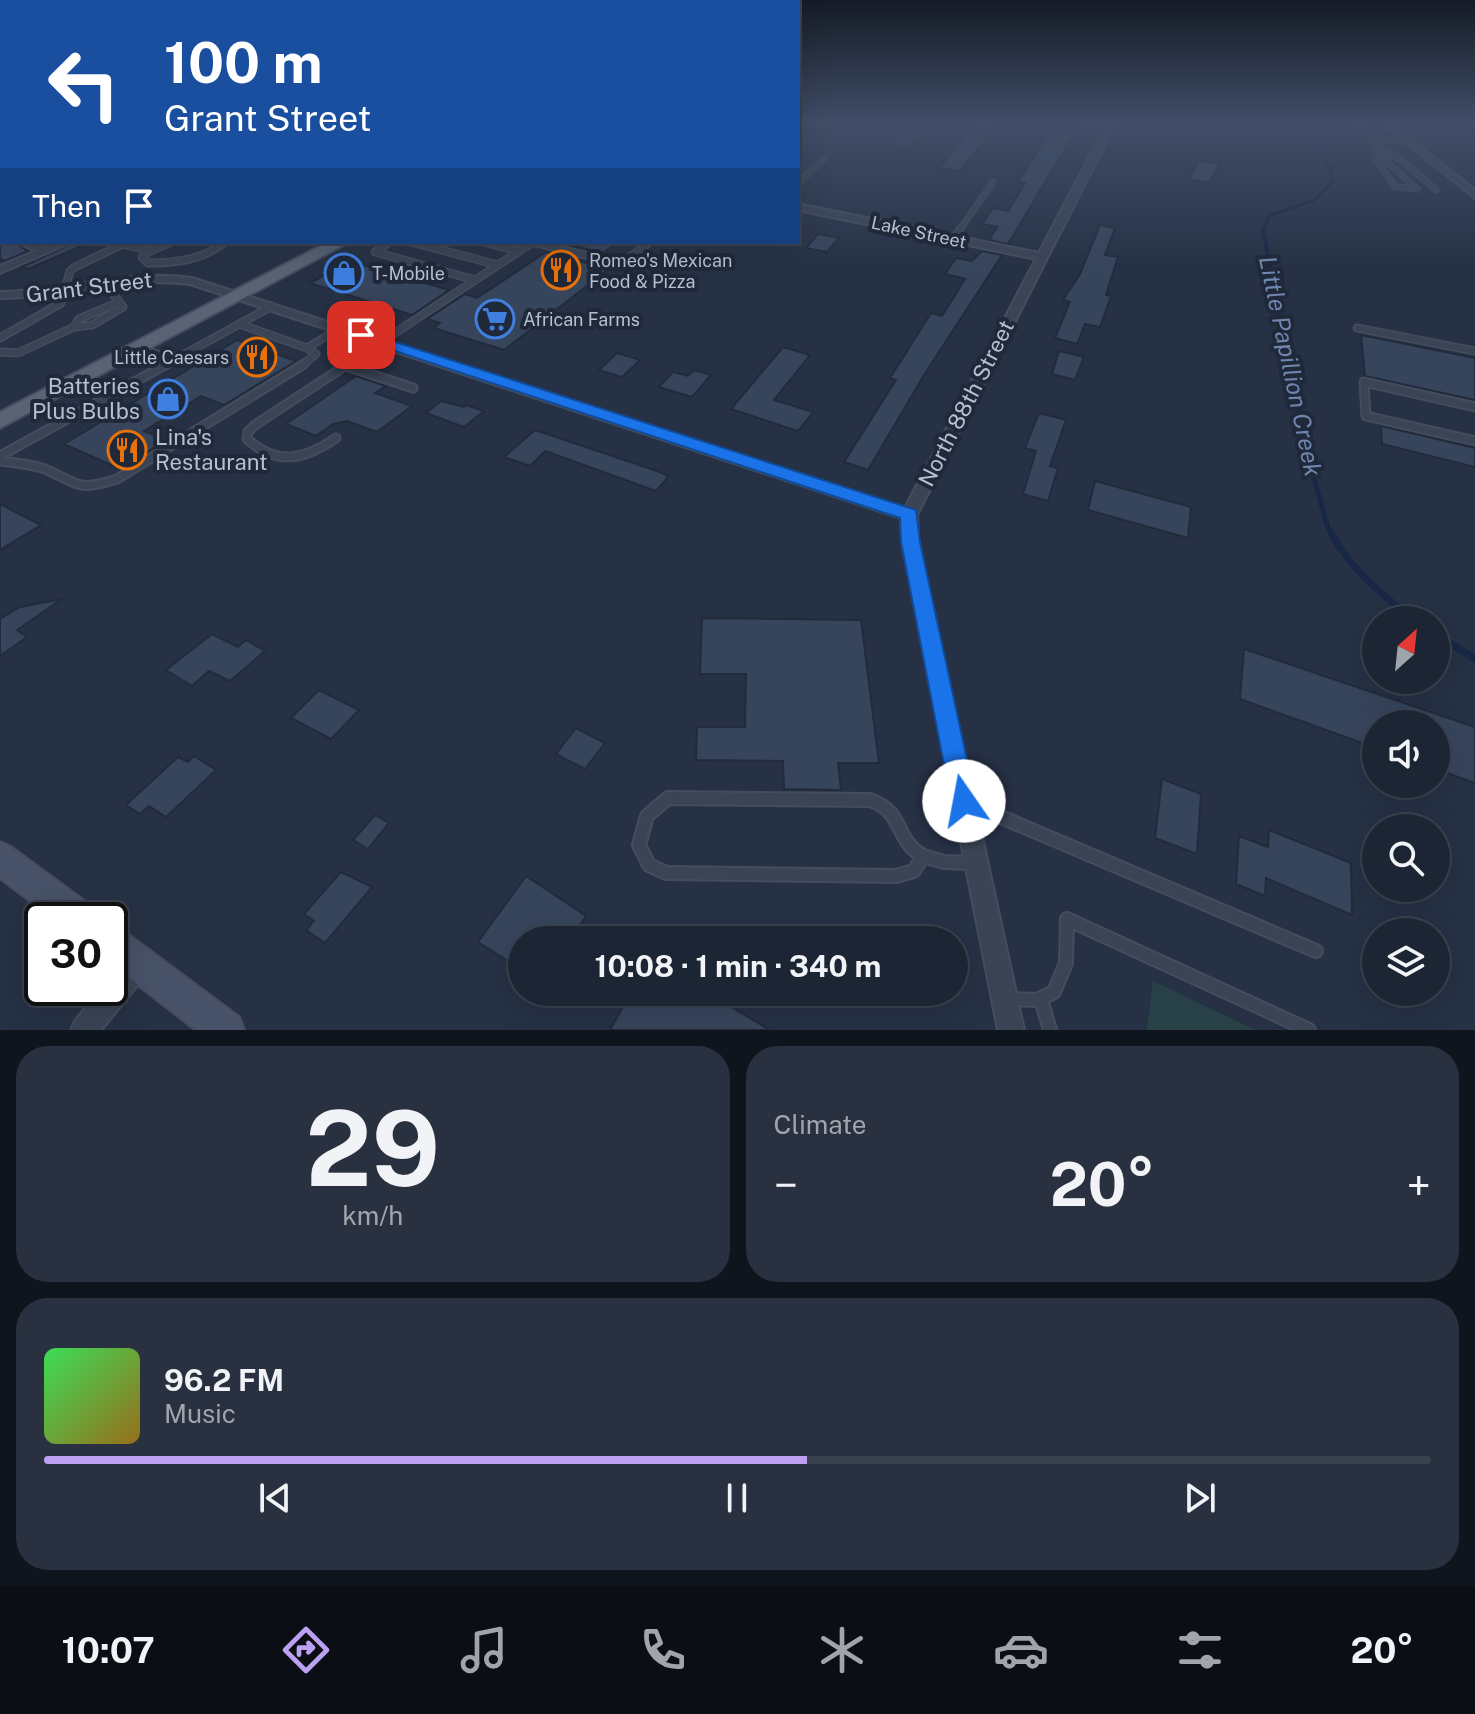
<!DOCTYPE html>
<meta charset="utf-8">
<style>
:root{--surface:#1c2534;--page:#293140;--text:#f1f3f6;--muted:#a0a5ac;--line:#3a424f;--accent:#bca0f2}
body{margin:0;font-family:"Public Sans",sans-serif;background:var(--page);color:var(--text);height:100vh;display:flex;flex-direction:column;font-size:30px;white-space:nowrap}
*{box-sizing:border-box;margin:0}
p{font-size:26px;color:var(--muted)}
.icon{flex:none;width:44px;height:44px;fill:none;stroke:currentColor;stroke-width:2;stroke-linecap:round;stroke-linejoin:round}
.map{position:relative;height:1030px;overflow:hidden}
.drawer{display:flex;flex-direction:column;gap:16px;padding:16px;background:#0f141d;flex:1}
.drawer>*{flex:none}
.guide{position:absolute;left:0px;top:0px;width:800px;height:244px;box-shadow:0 8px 32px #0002,0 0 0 2px var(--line);background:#1a4fa0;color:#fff;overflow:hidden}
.needle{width:52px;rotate:27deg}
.buttons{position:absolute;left:1362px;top:606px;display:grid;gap:16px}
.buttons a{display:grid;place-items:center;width:88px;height:88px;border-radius:50%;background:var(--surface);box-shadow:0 8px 32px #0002,0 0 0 2px var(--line);font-size:40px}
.speed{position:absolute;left:24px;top:902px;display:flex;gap:16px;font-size:40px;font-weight:700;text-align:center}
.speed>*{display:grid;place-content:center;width:104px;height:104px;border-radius:50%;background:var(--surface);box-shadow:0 8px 32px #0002,0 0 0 2px var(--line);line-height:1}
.speed .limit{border:4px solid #111;border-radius:12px;background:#fff;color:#111}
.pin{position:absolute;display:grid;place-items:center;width:68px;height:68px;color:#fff;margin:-34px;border-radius:16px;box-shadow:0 4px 12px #0006}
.me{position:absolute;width:88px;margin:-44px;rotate:348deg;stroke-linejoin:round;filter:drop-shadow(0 0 6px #0008)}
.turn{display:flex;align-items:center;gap:28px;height:168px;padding:0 32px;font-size:36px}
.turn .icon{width:104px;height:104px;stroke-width:2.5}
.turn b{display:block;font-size:56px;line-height:68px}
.then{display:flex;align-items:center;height:76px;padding:0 32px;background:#0003;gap:16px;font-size:30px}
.big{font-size:60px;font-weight:700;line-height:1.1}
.drawer .card{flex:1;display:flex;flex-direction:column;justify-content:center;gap:12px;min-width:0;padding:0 28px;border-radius:32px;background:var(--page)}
.drawer .dial{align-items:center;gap:0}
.dial b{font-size:104px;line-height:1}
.song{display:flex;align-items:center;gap:24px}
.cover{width:96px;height:96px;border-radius:12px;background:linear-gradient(135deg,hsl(130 70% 55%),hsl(40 70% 35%))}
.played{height:8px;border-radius:4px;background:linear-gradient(90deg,var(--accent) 55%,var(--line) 55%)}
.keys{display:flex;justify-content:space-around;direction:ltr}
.heat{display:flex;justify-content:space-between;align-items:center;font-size:44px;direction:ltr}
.drawer .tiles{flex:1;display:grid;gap:16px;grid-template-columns:1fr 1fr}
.card:last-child{grid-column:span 2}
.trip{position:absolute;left:508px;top:926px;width:460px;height:80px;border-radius:40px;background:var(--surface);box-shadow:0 8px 32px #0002,0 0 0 2px var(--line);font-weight:700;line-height:80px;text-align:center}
.tabs{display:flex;height:128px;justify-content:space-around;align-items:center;background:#0b0f15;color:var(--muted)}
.tabs .icon{width:56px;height:56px}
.tabs .current{color:var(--accent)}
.tabs b{font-size:36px;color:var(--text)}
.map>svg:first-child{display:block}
</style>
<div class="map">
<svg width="1475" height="1030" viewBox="0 0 1475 1030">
<rect width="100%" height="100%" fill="#263145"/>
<polygon fill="#284146" points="1153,981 1255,1030 1147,1030"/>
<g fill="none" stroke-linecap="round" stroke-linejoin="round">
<polyline stroke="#172745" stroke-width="3" points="1263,231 1269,216 1315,200 1333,181 1330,169 1305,124"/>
<polyline stroke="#172745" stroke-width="4" points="1263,229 1288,366"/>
<polyline stroke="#172745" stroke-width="5" points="1287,364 1297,395 1304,443 1328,528 1333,537"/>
<g stroke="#172745" stroke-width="7">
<path d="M1332 535C1353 571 1382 595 1414 620"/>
<polyline points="1436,634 1475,659"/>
</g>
</g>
<g fill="#37455c" stroke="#212b3c" stroke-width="2">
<polygon points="975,124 999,124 959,171 939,168"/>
<polygon points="1052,128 1076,131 1008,244 989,240 997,227 982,224 993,208 1008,211 1025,183 1018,182"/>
<polygon points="905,129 924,132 909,148 890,145"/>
<polygon points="1199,161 1220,164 1209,183 1189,179"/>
<polygon points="1100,225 1115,228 1105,255 1118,257 1106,295 1111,296 1100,327 1085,324 1077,344 1055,338 1070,302 1063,300 1080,274"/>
<polygon points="818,234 839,238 827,252 806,248"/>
<polygon points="0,242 13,242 28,251 5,261 0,259"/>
<polygon points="75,242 91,242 28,269 22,267"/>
<polygon points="559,242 618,242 603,253"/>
<polygon points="982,251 1002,255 924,375 868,470 844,462 896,380 890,378 931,313 942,316 965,279 945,274 956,258 972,261"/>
<polygon points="546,252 609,269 504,350 434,328 440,323 427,319 465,294 477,298"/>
<polygon points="350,261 449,290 412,315 310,283"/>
<polygon points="1361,335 1475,358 1475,400 1365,376"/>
<polygon points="237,340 296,361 224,405 201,396 144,431 166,440 120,469 64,444"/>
<polygon points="783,347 810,355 774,400 813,412 798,431 731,409"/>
<polygon points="1059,351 1084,357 1075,380 1052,374"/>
<polygon points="617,353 640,360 622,377 599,370"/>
<polygon points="694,370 711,375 692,397 659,387 673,372 688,376"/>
<polygon points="356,376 386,386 375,393 412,406 377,432 347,421 333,424 316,436 286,424"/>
<polygon points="441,401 464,407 466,405 484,411 464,427 426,413"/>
<polygon points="1039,413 1066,420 1050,466 1058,468 1048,501 1023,494 1036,451 1025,448"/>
<polygon points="1381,426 1475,448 1475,467 1382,444"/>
<polygon points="535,430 654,470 669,476 656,491 545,451 530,466 504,457"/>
<polygon points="1095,481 1191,507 1188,538 1088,510"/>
<polygon points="0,504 41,525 0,550"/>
<polygon points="62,599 17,630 27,637 0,656 0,619 20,607"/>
<polygon points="702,618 861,620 879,763 838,763 841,790 784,789 783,761 696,760 697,727 745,727 746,674 700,674"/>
<polygon points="212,634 238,647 246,640 265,651 230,681 209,671 192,686 166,670"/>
<polygon points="1244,649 1475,727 1475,783 1436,769 1436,724 1376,724 1376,748 1240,699"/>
<polygon points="319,690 359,710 331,739 291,718"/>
<polygon points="576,728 605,743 585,769 556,754"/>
<polygon points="194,756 216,770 166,817 149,806 140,814 126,805 178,757 188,762"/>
<polygon points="1162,779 1201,794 1197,854 1155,838"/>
<polygon points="375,815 389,823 368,849 353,840"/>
<polygon points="1269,830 1351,863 1352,915 1266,878 1265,896 1236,884 1239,836 1268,847"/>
<polygon points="341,872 372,887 325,943 306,930 314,921 304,914"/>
<polygon points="526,876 586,916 571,940 554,940 540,931 534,940 522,940 522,946 511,963 478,942"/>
<polygon points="631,992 706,992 770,1030 610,1030"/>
</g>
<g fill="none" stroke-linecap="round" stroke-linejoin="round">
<g stroke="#444d5e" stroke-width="7">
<g id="service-far3">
<polyline points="1358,124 1373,139 1408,141"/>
<polyline points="1373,139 1384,159 1417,189"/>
<polyline points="1374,148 1400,159 1436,190"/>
<polyline points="1380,155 1375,157 1395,187 1417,189"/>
<polyline points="798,183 825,158"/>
<polyline points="959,231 993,182"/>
</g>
</g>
<g stroke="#444d5e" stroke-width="9">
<g id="service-far2">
<polyline points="953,239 960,229"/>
<polyline points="389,242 375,252 475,280"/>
<polyline points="411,242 498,265"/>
<polyline points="483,242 519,251"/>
<polyline points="532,242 621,264 650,242"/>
<polyline points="123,244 150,251 171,242"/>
<path d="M150 251 142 257 148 263C176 263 203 260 225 242"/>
<polyline points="111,283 110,290 123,307 92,325 74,327 79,319 117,303"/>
<polyline points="239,324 307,348 340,328"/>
<polyline points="1357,328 1475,351"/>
<polyline points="0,338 61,303 70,271 75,267 127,242"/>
<polyline points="140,348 174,360"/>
<polyline points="0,352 18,353 74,327"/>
<polyline points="163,366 272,306"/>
<polyline points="301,366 316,354 307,348"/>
<polyline points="345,366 533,242"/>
</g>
</g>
<g stroke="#444d5e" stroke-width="11">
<g id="service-far1">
<polyline points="346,366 413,388"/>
<polyline points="1475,407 1364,382 1366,416 1475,441"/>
<path d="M336 438C305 459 278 467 247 439L248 432 255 425 348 364"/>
<polyline points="0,456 167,364"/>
<path d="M0 461C14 463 31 464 45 469 79 484 77 492 117 479L304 364"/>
</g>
</g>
<g stroke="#444d5e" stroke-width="16">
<g id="service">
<path d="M668 798 870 800C905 812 894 840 923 856L914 871 896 876 666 873 649 865 639 845 647 816Z"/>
<polyline points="968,803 1316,951"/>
<polyline points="923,856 944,862 973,863"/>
<polyline points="1007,999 1037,1000 1054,992 1066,963 1067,919 1309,1030"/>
<polyline points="1041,999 1050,1030"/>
</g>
</g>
<g stroke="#444d5e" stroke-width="4">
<g id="minor">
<path d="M1080 124H1115L917 515 918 542 1024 1030H998L902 542 901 518 190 284C126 276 64 298 0 298V292C65 291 127 269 192 278L905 508 1036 259 798 210V204L1039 253 1104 129Z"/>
<polygon points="1383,124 1391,124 1475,190 1475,198"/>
<rect x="0" y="126" width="2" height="4"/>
<polygon points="2,199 2,205 0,206 0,200"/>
<polygon points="16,242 31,242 45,247 58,242 72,242 0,273 0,266 36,251"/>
<path d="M139 950 148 954 152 963 148 972 101 1030H71L75 1021 102 988H110C110 973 125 956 139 950Z"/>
</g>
</g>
<g stroke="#444d5e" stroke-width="4">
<g id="secondary">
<polygon points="0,842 11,847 94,908 99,920 55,920 0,878"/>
<polygon points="110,925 122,930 239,1017 244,1030 196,1030 110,963"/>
</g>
</g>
<g stroke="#444d5e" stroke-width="4">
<polygon id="primary" points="328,242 349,242 0,428 0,412"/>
</g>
<use href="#service-far3" stroke="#3a4455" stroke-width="5"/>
<use href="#service-far2" stroke="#3a4455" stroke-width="6"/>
<use href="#service-far1" stroke="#3a4455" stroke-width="7"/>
<use href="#service" stroke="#3a4455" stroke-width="12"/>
<use href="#minor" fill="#3a4455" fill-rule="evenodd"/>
<use href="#secondary" fill="#485268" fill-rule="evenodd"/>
<use href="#primary" fill="#586375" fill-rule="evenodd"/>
</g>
<linearGradient id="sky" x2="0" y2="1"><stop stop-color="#151b26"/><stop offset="0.46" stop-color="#414e68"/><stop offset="1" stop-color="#414e68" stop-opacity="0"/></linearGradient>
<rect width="1475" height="268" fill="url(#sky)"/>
<polygon fill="#1a73e8" stroke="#114b97" stroke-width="2" points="361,331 916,510 920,542 976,801 972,810 964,813 955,810 951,801 901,542 900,518 356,338 354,335"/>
<defs>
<g id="restaurant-ring" transform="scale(2)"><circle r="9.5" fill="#1f293a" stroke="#e8710a" stroke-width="1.5"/><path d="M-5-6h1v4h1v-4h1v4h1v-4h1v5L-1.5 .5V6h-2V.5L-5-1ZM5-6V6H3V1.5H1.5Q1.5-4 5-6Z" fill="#e8710a"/></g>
<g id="shop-ring" transform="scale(2)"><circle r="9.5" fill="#1f293a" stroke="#3f7fe0" stroke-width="1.5"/><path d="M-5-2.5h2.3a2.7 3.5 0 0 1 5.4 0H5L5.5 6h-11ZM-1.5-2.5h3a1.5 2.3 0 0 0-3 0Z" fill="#3f7fe0"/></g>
<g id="supermarket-ring" transform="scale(2)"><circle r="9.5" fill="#1f293a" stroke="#3f7fe0" stroke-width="1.5"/><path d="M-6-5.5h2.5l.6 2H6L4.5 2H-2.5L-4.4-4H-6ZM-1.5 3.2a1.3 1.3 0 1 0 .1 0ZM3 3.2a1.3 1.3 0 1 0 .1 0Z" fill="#3f7fe0"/></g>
</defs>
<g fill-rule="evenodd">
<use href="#restaurant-ring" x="561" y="270"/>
<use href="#shop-ring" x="344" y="273"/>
<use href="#supermarket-ring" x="495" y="319"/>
<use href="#restaurant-ring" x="257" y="357"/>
<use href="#shop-ring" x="168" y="399"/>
<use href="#restaurant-ring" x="127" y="450"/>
</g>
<g text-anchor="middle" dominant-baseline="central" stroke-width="8" stroke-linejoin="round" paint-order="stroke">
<g font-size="18" fill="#b8bfce" stroke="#1f293a">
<text transform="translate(919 232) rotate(12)">Lake Street</text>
</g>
<g font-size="18" fill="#b8bfce" stroke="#1f293a" text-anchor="start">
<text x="589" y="260">Romeo's Mexican<tspan x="589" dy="21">Food &amp; Pizza</tspan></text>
<text x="372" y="273">T-Mobile</text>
<text x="523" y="319">African Farms</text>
<text x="229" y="357" text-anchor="end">Little Caesars</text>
</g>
<g font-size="22" fill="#b8bfce" stroke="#1f293a">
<text transform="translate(89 287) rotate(-7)">Grant Street</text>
<text transform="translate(966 403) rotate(-63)">North 88th Street</text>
</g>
<g font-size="22" fill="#b8bfce" stroke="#1f293a" text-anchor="end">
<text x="140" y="386">Batteries<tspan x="140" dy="25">Plus Bulbs</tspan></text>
<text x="155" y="437" text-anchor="start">Lina's<tspan x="155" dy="25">Restaurant</tspan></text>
</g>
<g font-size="24" font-style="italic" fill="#6f87af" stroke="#1f293a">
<text transform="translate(1291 366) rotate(78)">Little Papillion Creek</text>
</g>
</g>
</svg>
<div class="buttons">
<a><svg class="needle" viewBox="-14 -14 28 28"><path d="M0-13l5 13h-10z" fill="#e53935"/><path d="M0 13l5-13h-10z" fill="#a0a5ac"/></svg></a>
<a><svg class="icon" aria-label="sound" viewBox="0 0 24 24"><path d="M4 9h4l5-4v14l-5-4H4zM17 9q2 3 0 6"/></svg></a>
<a><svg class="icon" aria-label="search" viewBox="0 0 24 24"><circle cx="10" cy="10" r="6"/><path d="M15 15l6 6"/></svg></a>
<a><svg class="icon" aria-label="layers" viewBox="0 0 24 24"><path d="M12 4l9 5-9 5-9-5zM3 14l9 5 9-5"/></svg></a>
</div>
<div class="speed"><div class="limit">30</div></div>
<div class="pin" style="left:361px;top:335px;background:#d93025"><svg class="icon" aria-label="arrive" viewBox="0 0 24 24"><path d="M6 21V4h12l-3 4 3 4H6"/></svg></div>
<svg class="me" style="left:964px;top:801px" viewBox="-20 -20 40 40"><circle r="19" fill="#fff"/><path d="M0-13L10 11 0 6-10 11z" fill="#1a73e8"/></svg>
<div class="trip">10:08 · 1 min · 340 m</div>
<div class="guide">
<div class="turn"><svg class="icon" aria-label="left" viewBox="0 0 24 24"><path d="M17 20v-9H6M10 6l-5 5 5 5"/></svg><div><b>100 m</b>Grant Street</div></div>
<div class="then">Then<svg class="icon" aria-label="arrive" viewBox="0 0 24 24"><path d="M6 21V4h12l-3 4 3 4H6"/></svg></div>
</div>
</div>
<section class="drawer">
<div class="tiles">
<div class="card dial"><b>29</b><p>km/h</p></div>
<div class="card"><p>Climate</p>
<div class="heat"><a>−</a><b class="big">20°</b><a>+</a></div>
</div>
<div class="card">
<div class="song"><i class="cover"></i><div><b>96.2 FM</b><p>Music</p></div></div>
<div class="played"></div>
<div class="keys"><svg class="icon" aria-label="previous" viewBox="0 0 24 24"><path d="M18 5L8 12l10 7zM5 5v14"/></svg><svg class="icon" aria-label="pause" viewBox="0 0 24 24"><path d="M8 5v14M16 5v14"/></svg><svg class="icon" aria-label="next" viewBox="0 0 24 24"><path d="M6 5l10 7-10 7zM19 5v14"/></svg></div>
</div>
</div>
</section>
<nav class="tabs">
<b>10:07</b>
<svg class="icon current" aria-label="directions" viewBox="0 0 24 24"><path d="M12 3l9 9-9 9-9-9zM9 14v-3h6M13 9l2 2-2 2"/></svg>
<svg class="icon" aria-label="music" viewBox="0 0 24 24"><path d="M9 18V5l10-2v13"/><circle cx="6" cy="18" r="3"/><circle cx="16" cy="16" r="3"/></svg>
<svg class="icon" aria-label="phone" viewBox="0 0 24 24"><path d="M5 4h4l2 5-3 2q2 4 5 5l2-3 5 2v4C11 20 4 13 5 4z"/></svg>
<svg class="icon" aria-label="climate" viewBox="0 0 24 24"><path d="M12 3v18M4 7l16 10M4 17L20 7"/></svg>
<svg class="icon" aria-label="car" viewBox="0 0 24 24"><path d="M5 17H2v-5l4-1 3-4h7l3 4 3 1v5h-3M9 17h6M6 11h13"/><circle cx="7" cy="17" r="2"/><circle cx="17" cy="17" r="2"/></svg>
<svg class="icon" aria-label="filters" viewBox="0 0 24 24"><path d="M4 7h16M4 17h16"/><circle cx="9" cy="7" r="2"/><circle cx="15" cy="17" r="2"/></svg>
<b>20°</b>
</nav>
